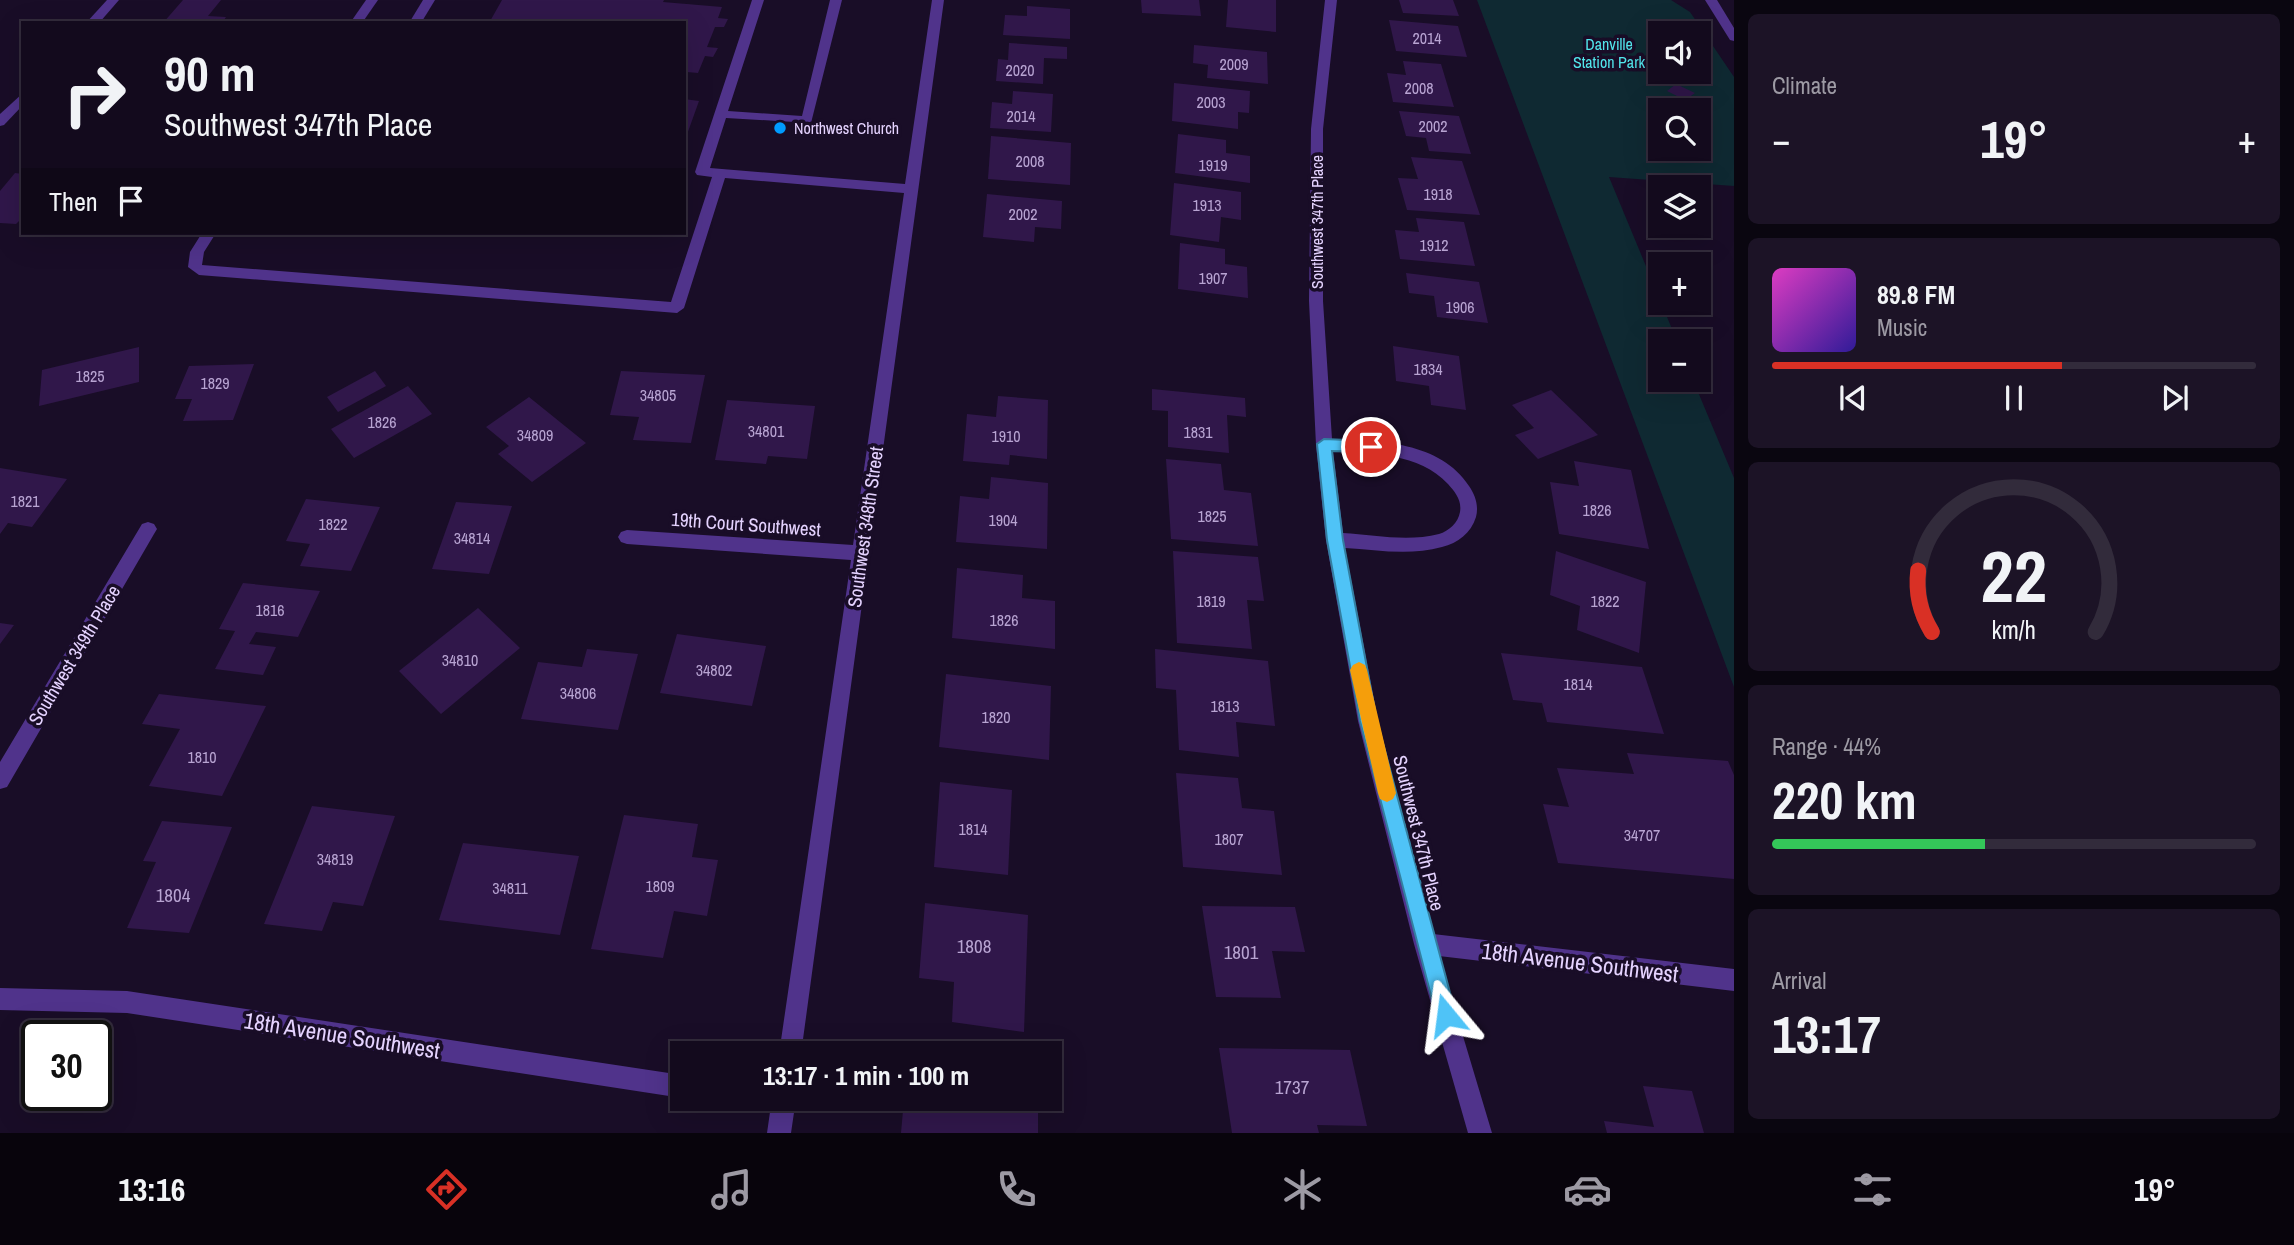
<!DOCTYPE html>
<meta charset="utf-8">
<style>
:root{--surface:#130a1d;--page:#1c1326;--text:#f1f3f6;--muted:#9d9aa4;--line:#322b3b;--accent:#d93025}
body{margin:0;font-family:"Archivo Narrow",sans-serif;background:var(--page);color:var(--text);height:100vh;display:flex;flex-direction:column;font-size:26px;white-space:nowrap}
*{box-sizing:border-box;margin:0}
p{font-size:23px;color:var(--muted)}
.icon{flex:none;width:38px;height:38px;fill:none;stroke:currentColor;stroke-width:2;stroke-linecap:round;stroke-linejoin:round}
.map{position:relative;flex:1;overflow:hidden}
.sheet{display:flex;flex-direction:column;gap:14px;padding:14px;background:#0a0610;width:560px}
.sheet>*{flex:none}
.banner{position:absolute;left:21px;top:21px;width:665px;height:214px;border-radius:0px;box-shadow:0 7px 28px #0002,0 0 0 2px var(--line);background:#130a1d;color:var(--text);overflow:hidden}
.tools{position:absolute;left:1648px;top:21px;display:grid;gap:14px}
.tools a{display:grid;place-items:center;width:63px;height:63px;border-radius:0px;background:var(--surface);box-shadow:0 7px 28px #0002,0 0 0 2px var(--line);font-size:35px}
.speed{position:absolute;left:21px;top:1020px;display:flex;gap:14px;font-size:35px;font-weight:700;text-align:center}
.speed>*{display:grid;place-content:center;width:91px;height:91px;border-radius:50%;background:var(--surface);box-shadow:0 7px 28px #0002,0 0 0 2px var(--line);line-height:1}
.speed .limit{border:4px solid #111;border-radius:10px;background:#fff;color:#111}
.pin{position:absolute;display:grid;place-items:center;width:60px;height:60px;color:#fff;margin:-30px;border:4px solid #fff;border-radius:50%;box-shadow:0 2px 7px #0007}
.me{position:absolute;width:77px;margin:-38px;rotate:344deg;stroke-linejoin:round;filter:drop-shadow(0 0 5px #0008)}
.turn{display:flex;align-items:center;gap:24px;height:147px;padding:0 28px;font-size:32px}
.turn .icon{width:91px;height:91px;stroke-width:2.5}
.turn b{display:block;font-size:49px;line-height:60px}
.then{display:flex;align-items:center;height:66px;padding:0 28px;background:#0003;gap:14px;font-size:26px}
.big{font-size:52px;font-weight:700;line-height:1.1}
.sheet .widget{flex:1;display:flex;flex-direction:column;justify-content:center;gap:10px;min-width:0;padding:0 24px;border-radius:10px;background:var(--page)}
.sheet .dial{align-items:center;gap:0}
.dial svg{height:182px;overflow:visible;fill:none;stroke:var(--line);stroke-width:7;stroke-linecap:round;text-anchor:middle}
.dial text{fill:var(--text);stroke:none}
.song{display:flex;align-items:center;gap:21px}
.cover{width:84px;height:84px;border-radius:10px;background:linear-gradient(135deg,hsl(310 70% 55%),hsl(250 70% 35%))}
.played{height:7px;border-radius:4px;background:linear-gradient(90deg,var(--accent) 60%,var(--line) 60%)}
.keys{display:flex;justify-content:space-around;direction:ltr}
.heat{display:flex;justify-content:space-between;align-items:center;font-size:38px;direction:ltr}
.charge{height:10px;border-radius:5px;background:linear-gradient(90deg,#34c759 44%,var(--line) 0)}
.trip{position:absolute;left:670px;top:1041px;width:392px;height:70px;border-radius:0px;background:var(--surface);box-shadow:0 7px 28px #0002,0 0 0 2px var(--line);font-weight:700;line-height:70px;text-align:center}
.menu{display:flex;height:112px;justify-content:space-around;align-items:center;background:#08040c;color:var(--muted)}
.menu .icon{width:49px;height:49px}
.menu .current{color:var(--accent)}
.menu b{font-size:32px;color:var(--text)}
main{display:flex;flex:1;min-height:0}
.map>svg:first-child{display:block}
</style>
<main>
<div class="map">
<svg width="1734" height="1133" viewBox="0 0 1734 1133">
<rect width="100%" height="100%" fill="#190d27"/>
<path fill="#0f2932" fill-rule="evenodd" d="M1477 0H1671L1690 12 1734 77V186L1609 177 1677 341H1661V380H1693L1734 478V687ZM1661 33H1699V72H1661ZM1661 110H1699V149H1661Z"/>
<g fill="#30174a">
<polygon points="183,0 221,0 208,16 226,17 222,23 163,23"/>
<polygon points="502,0 664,0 663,2 722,7 718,18 728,19 724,27 715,27 707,47 718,48 713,57 705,56 698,73 687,72 685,80 684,23 489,23"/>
<polygon points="1141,0 1199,0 1201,16 1142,13"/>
<polygon points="1228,0 1276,0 1276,32 1226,27"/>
<polygon points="1399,0 1453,0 1459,16 1403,13"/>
<polygon points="1027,6 1070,9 1070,39 1003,35 1005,15 1027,16"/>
<polygon points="1389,20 1458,26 1467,57 1396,51"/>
<polygon points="1009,43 1067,47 1067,59 1044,58 1043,84 996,81 998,59 1008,60"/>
<polygon points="1194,45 1267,52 1268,84 1207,78 1208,65 1193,63"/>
<polygon points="1403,61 1441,64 1454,107 1393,102 1387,73 1406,75"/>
<polygon points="1174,83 1250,91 1249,113 1238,112 1238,129 1172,121"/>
<polygon points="1676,84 1695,93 1685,100 1667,91"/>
<polygon points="1013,91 1053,94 1051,132 990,128 992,102 1012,104"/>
<polygon points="684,99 699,101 685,140 684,140"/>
<polygon points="1399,111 1459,116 1471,154 1429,151 1426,138 1406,136"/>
<polygon points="1178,134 1226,140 1226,153 1250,156 1250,183 1175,173"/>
<polygon points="991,136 1071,143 1070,185 988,179"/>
<polygon points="1411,157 1462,161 1480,215 1407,210 1398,178 1418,179"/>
<polygon points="15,173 23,174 23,217 16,224 0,223 0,191"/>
<polygon points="1174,183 1241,192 1241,220 1221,217 1219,242 1170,235"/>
<polygon points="987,194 1062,201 1061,229 1035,227 1034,242 983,237"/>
<polygon points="1416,218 1464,222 1475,266 1400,259 1395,230 1419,232"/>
<polygon points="1180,243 1225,249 1225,264 1247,267 1248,298 1178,289"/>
<polygon points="1406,273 1479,282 1488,323 1437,317 1434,296 1409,293"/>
<polygon points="1393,346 1459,356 1466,410 1431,405 1429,386 1396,381"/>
<polygon points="139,347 139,382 39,406 42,370"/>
<polygon points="254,364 233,420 183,421 192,399 175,399 189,366"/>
<polygon points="375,371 386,386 338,412 327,397"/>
<polygon points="621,371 705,375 691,443 633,440 639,417 610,415"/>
<polygon points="408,386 432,414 354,458 331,429"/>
<polygon points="1152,389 1245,398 1246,417 1227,415 1229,453 1168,447 1168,411 1152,410"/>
<polygon points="1551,390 1598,435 1538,459 1515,435 1534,428 1512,405"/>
<polygon points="998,396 1048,400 1047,459 1010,455 1009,465 963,461 967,414 996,417"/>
<polygon points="529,397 586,443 532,482 498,454 509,446 486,427"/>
<polygon points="727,400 815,406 807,459 768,456 766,464 715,460"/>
<polygon points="1166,459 1221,464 1224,490 1251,493 1258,546 1171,539"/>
<polygon points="1574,461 1631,470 1649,549 1559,534 1550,482 1579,486"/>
<polygon points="0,468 67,479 32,527 8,523 0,534"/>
<polygon points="991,477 1048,483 1047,549 956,542 960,496 989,499"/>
<polygon points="306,499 380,507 351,571 300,566 310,544 286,541"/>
<polygon points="456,502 512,506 489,574 432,569"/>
<polygon points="1173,551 1258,557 1264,601 1247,600 1252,649 1177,643"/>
<polygon points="1556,551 1646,582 1639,653 1577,630 1580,606 1550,595"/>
<polygon points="957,568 1023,575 1022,598 1055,601 1055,649 952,638"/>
<polygon points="243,583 320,591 298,637 256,632 249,644 276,647 263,675 215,669 235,631 219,629"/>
<polygon points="478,608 520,648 441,714 399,671"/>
<polygon points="0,623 14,625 0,644"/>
<polygon points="677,634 766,646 752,706 660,693"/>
<polygon points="587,649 638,654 618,730 521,719 538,662 582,667"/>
<polygon points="1155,649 1268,661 1275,726 1236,722 1239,757 1179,750 1176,690 1156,688"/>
<polygon points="1501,653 1642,667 1664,734 1547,722 1542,703 1513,700"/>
<polygon points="946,674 1051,686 1049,760 939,747"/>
<polygon points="159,694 266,706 222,796 149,786 180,729 142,724"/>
<polygon points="1627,753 1728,761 1734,775 1734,879 1558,863 1543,804 1569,807 1557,768 1634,774"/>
<polygon points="1176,773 1238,778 1242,808 1274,811 1282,875 1183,867"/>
<polygon points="940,782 1012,790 1008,875 934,867"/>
<polygon points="312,806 395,816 363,906 333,902 322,931 264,924"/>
<polygon points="624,815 698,824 692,857 718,860 707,916 674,911 663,958 591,949"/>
<polygon points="162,821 232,827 189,933 127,928 156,862 143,861"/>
<polygon points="463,843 579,856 560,935 439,920"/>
<polygon points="925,903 1028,915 1024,1032 952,1022 954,982 919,978"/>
<polygon points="1202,906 1295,907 1305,952 1272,951 1281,998 1216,997"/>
<polygon points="1219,1048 1350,1050 1367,1126 1317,1125 1319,1133 1232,1133"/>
<polygon points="1643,1086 1692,1091 1704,1133 1607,1133 1604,1121 1654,1127"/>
<polygon points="904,1099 1038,1099 1038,1133 901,1133"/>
</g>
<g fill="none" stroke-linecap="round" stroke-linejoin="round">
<g fill="#50338b" fill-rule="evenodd">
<polygon points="107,0 119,0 99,23 86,23"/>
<polygon points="366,0 378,0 362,23 350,23"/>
<polygon points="423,0 435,0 421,23 409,23"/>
<polygon points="752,0 764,0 728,111 802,116 830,0 842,0 811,123 726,118 710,168 905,184 932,0 944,0 801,1054 779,1054 851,560 627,544 621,542 618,537 621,532 627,530 853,545 904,193 725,178 684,308 677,313 199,275 188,267 190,252 202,233 216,233 204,252 202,265 671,302 712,177 697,175 695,172"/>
<path d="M1325 0H1337L1323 129V301L1332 439C1378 440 1441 442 1469 486 1475 495 1479 505 1476 517 1471 533 1458 543 1442 547 1410 556 1377 550 1345 548L1378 721 1433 934 1734 969V991L1439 956 1492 1133H1468L1414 944 1358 721 1326 540 1316 445 1309 301 1311 129ZM1333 452C1372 453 1419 453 1448 484 1455 492 1462 500 1460 512 1458 523 1449 531 1439 534 1408 542 1374 535 1343 533Z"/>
<polygon points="1705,0 1717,0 1734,28 1734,41 1730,40"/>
<polygon points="23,93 23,105 4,125 0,126 0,114"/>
<polygon points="148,522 154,524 157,529 154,534 7,787 0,789 0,762 142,524"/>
<polygon points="0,988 127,991 682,1075 682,1098 127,1013 0,1010"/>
<polygon points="748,1099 796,1099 791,1133 767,1133 770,1112 752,1107"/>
</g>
</g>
<polygon fill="#4fc3f7" stroke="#337fa1" stroke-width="2" points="1324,439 1371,441 1378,447 1371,452 1332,451 1343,540 1377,721 1456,1015 1453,1022 1446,1025 1438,1022 1436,1015 1360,721 1327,540 1317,444"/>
<polygon fill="#f59e0b" points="1359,662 1365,665 1367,670 1396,793 1393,799 1387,802 1380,799 1378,793 1350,670 1353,665"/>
<circle fill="#009bfe" stroke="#190d27" stroke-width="2.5" cx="780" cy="128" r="7"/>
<g text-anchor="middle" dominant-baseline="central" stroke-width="7" stroke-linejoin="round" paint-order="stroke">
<g font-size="16" fill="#b8a4d2">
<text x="1427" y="38">2014</text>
<text x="1234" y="64">2009</text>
<text x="1020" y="70">2020</text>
<text x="1419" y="88">2008</text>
<text x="1211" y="102">2003</text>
<text x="1021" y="116">2014</text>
<text x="1433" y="126">2002</text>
<text x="1030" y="161">2008</text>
<text x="1213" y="165">1919</text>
<text x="1438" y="194">1918</text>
<text x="1207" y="205">1913</text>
<text x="1023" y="214">2002</text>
<text x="1434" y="245">1912</text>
<text x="1213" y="278">1907</text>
<text x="1460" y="307">1906</text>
<text x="1428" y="369">1834</text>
<text x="90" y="376">1825</text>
<text x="215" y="383">1829</text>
<text x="658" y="395">34805</text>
<text x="382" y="422">1826</text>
<text x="766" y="431">34801</text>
<text x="1198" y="432">1831</text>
<text x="535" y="435">34809</text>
<text x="1006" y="436">1910</text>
<text x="25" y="501">1821</text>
<text x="1597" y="510">1826</text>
<text x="1212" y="516">1825</text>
<text x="1003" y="520">1904</text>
<text x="333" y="524">1822</text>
<text x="472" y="538">34814</text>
<text x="1211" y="601">1819</text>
<text x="1605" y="601">1822</text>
<text x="270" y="610">1816</text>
<text x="1004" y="620">1826</text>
<text x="460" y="660">34810</text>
<text x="714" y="670">34802</text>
<text x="1578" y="684">1814</text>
<text x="578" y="693">34806</text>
<text x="1225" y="706">1813</text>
<text x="996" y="717">1820</text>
<text x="202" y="757">1810</text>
<text x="973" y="829">1814</text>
<text x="1642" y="835">34707</text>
<text x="1229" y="839">1807</text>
<text x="335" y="859">34819</text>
<text x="660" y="886">1809</text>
<text x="510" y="888">34811</text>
</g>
<g font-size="16" fill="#52e6ec" stroke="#190d27">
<text x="1609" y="44">Danville<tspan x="1609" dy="18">Station Park</tspan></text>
</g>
<g font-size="16" fill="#e5d3ff" stroke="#190d27" text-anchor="start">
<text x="794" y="128">Northwest Church</text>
</g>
<g font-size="16" fill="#e5d3ff" stroke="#190d27">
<text transform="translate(1317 222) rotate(-90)">Southwest 347th Place</text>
</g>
<g font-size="19" fill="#e5d3ff" stroke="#190d27">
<text transform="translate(746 524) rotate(4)">19th Court Southwest</text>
<text transform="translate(865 527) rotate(-82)">Southwest 348th Street</text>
<text transform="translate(74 655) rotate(-59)">Southwest 349th Place</text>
<text transform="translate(1419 833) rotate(76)">Southwest 347th Place</text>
</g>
<g font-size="19" fill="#b8a4d2">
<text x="173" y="895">1804</text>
<text x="974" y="946">1808</text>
<text x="1241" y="952">1801</text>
<text x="1292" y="1087">1737</text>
</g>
<g font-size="23" fill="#e5d3ff" stroke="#190d27">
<text transform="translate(1580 962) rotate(7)">18th Avenue Southwest</text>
<text transform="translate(342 1035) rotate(9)">18th Avenue Southwest</text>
</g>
</g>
</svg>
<div class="tools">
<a><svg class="icon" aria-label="sound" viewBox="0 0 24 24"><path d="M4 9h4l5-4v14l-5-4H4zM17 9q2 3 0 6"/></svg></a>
<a><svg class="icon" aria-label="search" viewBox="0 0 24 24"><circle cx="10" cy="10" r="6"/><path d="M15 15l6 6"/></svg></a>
<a><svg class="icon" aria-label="layers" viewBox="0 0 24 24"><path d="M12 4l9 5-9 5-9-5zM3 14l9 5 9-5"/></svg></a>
<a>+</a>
<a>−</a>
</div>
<div class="speed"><div class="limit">30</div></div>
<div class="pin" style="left:1371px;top:447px;background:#d93025"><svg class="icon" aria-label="arrive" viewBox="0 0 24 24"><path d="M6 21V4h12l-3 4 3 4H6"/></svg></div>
<svg class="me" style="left:1446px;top:1015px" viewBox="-20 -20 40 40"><path d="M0-17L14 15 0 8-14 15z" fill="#4fc3f7" stroke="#fff" stroke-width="4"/></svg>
<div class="trip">13:17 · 1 min · 100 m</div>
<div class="banner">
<div class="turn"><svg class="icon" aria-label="right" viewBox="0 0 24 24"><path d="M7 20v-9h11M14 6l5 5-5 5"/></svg><div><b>90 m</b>Southwest 347th Place</div></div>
<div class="then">Then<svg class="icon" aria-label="arrive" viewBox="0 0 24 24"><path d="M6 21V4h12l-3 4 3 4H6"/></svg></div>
</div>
</div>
<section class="sheet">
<div class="widget"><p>Climate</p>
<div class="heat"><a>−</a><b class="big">19°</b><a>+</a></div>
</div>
<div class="widget">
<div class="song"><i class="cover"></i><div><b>89.8 FM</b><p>Music</p></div></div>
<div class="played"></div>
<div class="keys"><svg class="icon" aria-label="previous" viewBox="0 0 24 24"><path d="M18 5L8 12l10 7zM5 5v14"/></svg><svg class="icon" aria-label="pause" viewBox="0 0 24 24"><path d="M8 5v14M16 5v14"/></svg><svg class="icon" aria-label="next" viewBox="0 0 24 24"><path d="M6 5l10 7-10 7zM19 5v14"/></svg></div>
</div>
<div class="widget dial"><svg viewBox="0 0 100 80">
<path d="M14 69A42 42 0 1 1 86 69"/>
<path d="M14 69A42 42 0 0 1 8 42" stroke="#d93025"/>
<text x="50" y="56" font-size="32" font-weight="700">22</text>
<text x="50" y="72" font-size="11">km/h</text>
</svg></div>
<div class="widget"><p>Range · 44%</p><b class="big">220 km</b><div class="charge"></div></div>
<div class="widget"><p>Arrival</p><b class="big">13:17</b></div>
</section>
</main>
<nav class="menu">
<b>13:16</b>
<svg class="icon current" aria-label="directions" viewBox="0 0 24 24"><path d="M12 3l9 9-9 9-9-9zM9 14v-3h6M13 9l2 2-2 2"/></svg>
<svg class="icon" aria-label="music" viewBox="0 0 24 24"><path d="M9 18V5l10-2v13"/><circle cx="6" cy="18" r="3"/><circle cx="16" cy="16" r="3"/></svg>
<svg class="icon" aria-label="phone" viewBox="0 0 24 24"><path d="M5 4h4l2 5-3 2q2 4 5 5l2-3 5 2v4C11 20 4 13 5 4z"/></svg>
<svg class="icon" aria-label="climate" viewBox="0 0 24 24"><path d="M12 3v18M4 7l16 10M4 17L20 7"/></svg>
<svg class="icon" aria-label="car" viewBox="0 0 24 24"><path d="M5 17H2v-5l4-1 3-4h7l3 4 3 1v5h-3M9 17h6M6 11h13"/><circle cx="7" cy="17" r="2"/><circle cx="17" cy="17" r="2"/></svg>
<svg class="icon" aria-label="filters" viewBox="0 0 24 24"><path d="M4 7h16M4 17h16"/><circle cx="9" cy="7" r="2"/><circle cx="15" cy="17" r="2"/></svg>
<b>19°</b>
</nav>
